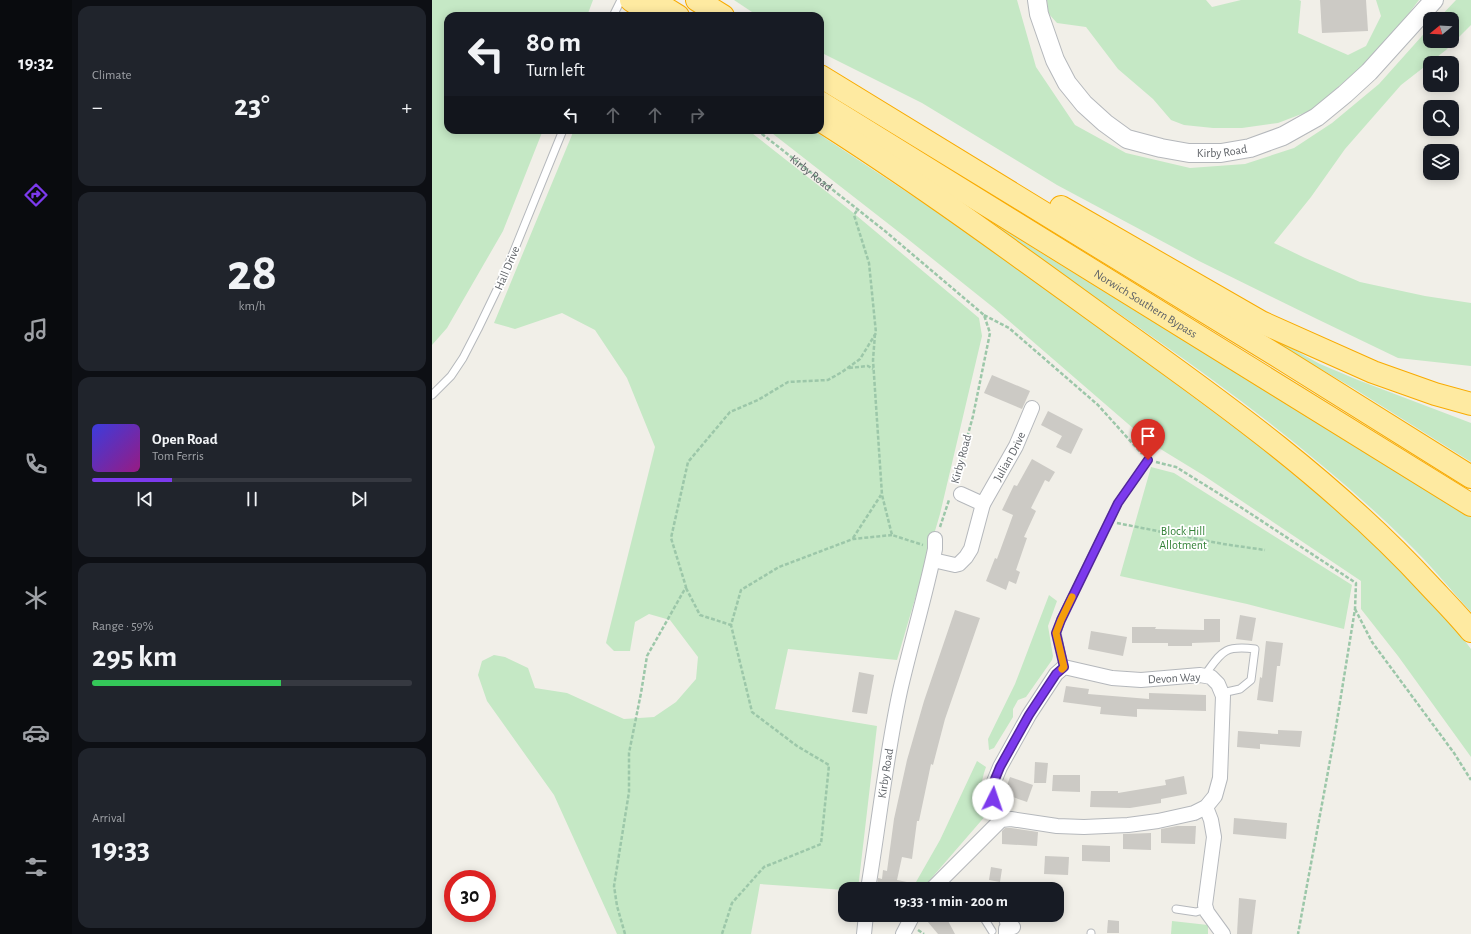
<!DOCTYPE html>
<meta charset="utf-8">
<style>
:root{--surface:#171b24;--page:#20242c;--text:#f1f3f6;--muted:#9ea1a6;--line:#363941;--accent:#7c3aed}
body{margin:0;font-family:"Alegreya Sans",sans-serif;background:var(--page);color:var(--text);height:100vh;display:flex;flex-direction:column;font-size:15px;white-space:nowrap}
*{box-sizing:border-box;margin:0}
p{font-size:13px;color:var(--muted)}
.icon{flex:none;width:22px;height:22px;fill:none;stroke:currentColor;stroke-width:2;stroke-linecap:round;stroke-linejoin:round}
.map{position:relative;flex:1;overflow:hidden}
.panel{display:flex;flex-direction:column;gap:6px;padding:6px;background:#0d0f14;width:360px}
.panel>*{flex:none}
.top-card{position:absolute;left:12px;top:12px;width:380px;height:122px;border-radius:12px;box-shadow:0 2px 10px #0003;background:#171b24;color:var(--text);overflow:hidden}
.needle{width:26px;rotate:252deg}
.controls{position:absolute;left:991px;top:12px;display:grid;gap:8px}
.controls a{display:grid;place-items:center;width:36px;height:36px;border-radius:8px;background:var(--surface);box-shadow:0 2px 10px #0003;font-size:20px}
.speed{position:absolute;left:12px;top:870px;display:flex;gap:8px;font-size:20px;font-weight:700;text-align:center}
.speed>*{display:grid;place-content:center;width:52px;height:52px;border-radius:50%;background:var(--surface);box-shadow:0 2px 10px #0003;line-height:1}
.speed .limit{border:6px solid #d22;background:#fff;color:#111}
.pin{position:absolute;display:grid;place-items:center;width:34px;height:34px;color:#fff;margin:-41px -17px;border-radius:50% 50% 50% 0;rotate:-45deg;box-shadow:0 0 4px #0007}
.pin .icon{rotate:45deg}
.me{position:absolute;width:44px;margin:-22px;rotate:4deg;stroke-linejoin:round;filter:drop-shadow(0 0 3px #0008)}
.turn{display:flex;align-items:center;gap:14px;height:84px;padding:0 16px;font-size:18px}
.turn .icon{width:52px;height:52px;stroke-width:2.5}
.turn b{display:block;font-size:28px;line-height:34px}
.lanes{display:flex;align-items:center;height:38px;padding:0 16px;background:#0003;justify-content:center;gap:20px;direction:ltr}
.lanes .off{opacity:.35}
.big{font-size:30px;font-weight:700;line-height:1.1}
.panel .widget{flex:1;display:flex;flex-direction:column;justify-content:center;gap:6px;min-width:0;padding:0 14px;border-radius:12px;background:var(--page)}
.panel .dial{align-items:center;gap:0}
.dial b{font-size:52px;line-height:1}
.song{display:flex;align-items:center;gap:12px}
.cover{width:48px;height:48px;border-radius:6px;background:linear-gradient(135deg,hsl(240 70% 55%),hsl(310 70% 35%))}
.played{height:4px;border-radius:2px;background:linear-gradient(90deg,var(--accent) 25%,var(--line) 25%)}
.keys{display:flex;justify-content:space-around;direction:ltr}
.heat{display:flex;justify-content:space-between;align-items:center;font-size:22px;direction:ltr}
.charge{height:6px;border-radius:3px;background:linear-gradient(90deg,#34c759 59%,var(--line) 0)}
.trip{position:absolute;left:406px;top:882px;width:226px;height:40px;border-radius:12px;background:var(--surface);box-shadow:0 2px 10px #0003;font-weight:700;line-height:40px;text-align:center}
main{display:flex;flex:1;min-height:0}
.tab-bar{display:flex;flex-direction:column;width:72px;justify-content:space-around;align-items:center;background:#090b0e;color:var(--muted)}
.tab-bar .icon{width:28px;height:28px}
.tab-bar .selected{color:var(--accent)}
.tab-bar b{font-size:18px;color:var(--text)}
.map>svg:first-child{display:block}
</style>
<main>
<nav class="tab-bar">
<b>19:32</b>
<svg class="icon selected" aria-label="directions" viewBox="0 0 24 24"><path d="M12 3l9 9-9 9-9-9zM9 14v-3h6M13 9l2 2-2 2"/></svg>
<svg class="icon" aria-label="music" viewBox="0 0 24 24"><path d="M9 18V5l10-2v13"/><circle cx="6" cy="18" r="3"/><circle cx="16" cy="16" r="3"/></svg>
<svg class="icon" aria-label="phone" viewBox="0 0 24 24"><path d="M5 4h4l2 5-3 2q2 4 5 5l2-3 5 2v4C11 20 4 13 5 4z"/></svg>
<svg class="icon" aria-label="climate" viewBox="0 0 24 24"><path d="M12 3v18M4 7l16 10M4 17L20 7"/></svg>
<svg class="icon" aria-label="car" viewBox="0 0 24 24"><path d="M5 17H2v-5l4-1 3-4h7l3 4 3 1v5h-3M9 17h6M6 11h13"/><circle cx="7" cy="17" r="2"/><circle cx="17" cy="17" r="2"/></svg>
<svg class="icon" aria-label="filters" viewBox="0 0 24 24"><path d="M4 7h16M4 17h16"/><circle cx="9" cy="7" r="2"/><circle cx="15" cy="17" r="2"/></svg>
</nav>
<section class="panel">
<div class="widget"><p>Climate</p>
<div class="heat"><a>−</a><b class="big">23°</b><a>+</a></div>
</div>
<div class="widget dial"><b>28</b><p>km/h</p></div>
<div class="widget">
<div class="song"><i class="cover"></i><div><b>Open Road</b><p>Tom Ferris</p></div></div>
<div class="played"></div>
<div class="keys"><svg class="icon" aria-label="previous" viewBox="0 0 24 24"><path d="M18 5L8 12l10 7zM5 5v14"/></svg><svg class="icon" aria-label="pause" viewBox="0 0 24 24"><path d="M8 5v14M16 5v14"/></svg><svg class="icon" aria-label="next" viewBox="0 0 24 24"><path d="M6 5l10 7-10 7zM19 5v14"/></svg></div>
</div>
<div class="widget"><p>Range · 59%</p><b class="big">295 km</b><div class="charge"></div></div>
<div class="widget"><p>Arrival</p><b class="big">19:33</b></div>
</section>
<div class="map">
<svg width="1039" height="934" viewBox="0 0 1039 934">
<rect width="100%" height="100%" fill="#f1efe8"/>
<g fill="#c5e8c5">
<polygon points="0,0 161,0 155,16 16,16 16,130 111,130 71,231 15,328 0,345"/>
<polygon points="302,0 585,0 604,67 643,125 694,153 758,168 813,164 862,148 900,123 947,84 998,27 998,41 1020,41 1020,19 1006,19 1024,0 1039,0 1039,25 1014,50 969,85 913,149 879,197 842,243 873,258 928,282 993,296 1039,303 1039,366 966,358 885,319 767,261 625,185 490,103 388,52 388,16 326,16"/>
<polygon points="615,0 774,0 780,7 809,0 867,0 869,1 866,33 916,55 934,46 949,16 944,0 987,0 967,26 930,66 880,110 846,123 810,128 781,128 752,125 739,120 721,99 686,69 654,27 625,23 616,13"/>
<polygon points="142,130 316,130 419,211 547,318 550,336 508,514 465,660 356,649 343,709 445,726 426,889 413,890 328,884 319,934 185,934 122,795 55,701 46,675 50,661 62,655 73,657 96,668 103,688 135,693 192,719 222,717 244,702 264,679 266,657 238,620 217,614 203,622 198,651 182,651 174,643 223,447 195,378 163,330 130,313 83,329 62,323"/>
<polygon points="336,130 381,130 573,257 823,443 896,503 959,560 1030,637 1039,649 1039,757 966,656 929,609 929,581 771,475 717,442 562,308 472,236"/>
<path d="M541 211 1039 517V612C1017 588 997 563 974 541 844 414 689 315 539 214Z"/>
<polygon points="826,330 888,364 926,380 1039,423 1039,462 921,388 825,332"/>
<polygon points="719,467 742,473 920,585 912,629 815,604 688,576"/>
<polygon points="617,595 625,601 616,626 621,656 620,660 594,697 586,700 581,709 581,717 562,748 557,750 556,739 583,684"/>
<path d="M545 761 554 767C547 786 549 796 555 814L490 889H480L508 840Z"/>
<polygon points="740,921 776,925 776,934 739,934"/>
</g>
<g fill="#cccac5">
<polygon points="888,0 934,0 936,31 890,33"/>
<polygon points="560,375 598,391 590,409 552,393"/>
<polygon points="616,411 651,429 639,454 624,447 630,436 609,425"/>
<polygon points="600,459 623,472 617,482 613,480 599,508 604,511 592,537 595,538 584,570 588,572 584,584 577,581 574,590 554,581 563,558 565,559 581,515 570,510 582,485 585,486"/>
<polygon points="523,610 548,618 513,719 501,765 499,764 487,821 485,821 480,859 470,857 465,880 485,884 485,889 445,889 446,878 450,879 451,870 455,871 462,819 475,760 492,701"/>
<polygon points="808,615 824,618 820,641 804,639"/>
<polygon points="772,619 788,619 788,642 760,643 760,646 736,646 736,643 700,643 700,627 724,627 723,629 772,630"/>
<polygon points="659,631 695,637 691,656 656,649"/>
<polygon points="834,641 851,643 848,666 845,666 841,702 825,700 828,677 830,678"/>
<polygon points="427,672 442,675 435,714 420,712"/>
<polygon points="634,686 657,689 656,694 717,699 717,693 774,695 774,711 705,709 705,717 668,714 669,707 631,702"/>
<polygon points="846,730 870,731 868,747 828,744 828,749 805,747 806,731 846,734"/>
<polygon points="603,762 616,763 614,783 602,783"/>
<polygon points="621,775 648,775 648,792 620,791"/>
<polygon points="752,776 755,794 729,799 729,803 698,808 658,807 659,791 686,791 686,793 734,785 733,780"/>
<polygon points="578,777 601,785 595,802 572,794"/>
<polygon points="802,818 855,823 854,839 801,834"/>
<polygon points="745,826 764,826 763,844 729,843 729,829"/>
<polygon points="573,828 579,828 606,832 605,846 570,844 570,831"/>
<polygon points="719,833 719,850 691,849 691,834"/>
<polygon points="650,845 678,846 678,862 650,861"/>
<polygon points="613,856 637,857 636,875 612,874"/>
<polygon points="559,867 570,869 568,882 557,880"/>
<polygon points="807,898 824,900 820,934 805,934"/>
<polygon points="490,915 512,915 515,919 523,934 506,934"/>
<polygon points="676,920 687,921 687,933 675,933"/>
</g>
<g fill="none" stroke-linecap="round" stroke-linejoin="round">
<g stroke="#b5b8bc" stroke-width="9">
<g id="service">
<polyline points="181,16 189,0"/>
<polyline points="0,395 19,376 31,358 46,329 73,273 131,130"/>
<polyline points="632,667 625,633 629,619 686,503 716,460"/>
<path d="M772 676C790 652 791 645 823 649L819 680 808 689 790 693"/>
<polyline points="744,909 764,912 774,909"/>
<polyline points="550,915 560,931"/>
<polyline points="569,915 574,929"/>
<polyline points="659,934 659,933"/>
</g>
</g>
<g stroke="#b5b8bc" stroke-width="16">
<g id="minor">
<polyline points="529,494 551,504"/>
<path id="s2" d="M501 560 523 565 527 564 534 557 539 549 551 504 584 446 600 408"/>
<polyline points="774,807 779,820 782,837 773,905 775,912 791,934"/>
<path id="s3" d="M436 889C447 823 454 756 468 691 479 643 493 597 503 549V539"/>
<polyline points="500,889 569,820 579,819 625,826 652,827 696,825 726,821 762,813 774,807 783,796 788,778 791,696 786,684 779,677 768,675 709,680 680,678 632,667 624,674 597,715 568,767 561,784 561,799 565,813 569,820"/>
<polyline points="432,934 434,915"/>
<polyline points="471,934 481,915"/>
<polyline points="574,934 574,929 581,927"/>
</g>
</g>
<g stroke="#b5b8bc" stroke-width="20">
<g id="tertiary">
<path id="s4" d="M605 0 607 14 623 60 635 83 652 104 673 123 695 139 729 148 757 153H789L818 148 851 136 885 117 913 94 937 72 1002 0"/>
</g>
</g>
<g stroke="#f9ab00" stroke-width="24">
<g id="trunk">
<polyline points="199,0 223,16"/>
<polyline points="220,0 246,16"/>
<polyline points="265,0 291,16"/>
<polyline points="388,76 852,360 1039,477"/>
<path id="s5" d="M388 102 1039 505"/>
<path d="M388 120C489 184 585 255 682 325 793 404 904 484 997 585 1011 600 1026 615 1039 631"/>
<polyline points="629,207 829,322 941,372 1003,394 1039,404"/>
</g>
</g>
<g stroke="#9cc7a9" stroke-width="2.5" stroke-dasharray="4 2" stroke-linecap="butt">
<path id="s1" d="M325 130 453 231 552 315 558 333 541 416 523 482"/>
<polyline points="552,315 577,328 666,405 710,454"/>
<polyline points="443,334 441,360 450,495 460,535 491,545"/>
<polyline points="417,368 436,366 441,369"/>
<polyline points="724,462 744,467 810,508 924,583 923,609 902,739 866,934"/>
<polyline points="685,523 791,544 833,550"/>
<polyline points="508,527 517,500"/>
<polyline points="421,538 449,495"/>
<polyline points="254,588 268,615 299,625"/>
<polyline points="923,609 940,642 1022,753 1039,780"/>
<polyline points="486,930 492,934"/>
<polyline points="193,934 185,906 182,886 197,792 197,753 209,693 215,656 254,587 239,538 256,462 298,412 326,400 356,382 396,380 410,372 428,359 444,333 437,263 422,215 426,209"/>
<polyline points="290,934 300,903 332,867 389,844 397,765 365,746 320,712 299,625 309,590 347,567 421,539 460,535"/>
</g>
<use href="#service" stroke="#fff" stroke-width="7"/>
<use href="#minor" stroke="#fff" stroke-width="14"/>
<use href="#tertiary" stroke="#fff" stroke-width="18"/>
<use href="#trunk" stroke="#feeaa1" stroke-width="22"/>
</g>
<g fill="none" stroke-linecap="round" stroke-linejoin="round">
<g stroke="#51269a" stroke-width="10">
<polyline id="route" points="561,799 561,784 568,767 597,715 624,674 632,667 624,633 629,620 686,503 716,460"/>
</g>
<use href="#route" stroke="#7c3aed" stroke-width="7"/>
<polyline stroke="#f59e0b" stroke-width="7" points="630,669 632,667 624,633 629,620 640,597"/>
</g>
<g text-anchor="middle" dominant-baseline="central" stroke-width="3.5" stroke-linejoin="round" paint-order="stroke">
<g font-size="12" fill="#5f6368" stroke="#fff">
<text stroke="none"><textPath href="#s4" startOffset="268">Kirby Road</textPath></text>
<text stroke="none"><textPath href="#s1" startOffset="69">Kirby Road</textPath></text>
<text transform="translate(75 268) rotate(-67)">Hall Drive</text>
<text stroke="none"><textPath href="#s5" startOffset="383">Norwich Southern Bypass</textPath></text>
<text stroke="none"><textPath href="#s2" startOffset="147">Julian Drive</textPath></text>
<text transform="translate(529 459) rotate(-75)">Kirby Road</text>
<text transform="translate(742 678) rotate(-3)">Devon Way</text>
<text stroke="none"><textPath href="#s3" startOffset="117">Kirby Road</textPath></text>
</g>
<g font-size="12" fill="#348238" stroke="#fff">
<text x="751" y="531">Block Hill<tspan x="751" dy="14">Allotment</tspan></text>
</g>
</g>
</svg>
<div class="controls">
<a><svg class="needle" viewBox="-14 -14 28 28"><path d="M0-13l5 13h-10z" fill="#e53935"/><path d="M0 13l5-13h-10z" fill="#9ea1a6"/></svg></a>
<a><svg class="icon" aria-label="sound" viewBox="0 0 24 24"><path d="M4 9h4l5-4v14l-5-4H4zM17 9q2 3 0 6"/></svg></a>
<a><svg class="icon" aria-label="search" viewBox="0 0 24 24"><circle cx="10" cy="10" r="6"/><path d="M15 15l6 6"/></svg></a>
<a><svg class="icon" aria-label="layers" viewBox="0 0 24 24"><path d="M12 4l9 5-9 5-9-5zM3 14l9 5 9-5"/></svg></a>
</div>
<div class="speed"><div class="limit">30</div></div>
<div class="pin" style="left:716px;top:460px;background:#d93025"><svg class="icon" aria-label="arrive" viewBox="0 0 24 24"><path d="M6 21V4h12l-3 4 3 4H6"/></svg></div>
<svg class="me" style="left:561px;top:799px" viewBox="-20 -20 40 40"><circle r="19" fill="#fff"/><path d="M0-13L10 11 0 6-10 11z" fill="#7c3aed"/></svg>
<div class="trip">19:33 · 1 min · 200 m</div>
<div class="top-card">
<div class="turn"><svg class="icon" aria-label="left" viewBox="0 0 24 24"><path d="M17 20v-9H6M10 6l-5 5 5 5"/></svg><div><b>80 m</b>Turn left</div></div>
<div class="lanes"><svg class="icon" aria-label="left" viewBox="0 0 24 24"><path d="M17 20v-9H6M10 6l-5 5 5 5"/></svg><svg class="icon off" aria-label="ahead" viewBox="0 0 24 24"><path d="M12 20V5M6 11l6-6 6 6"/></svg><svg class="icon off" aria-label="ahead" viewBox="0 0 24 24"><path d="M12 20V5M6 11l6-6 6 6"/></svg><svg class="icon off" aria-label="right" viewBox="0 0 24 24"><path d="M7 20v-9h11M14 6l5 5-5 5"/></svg></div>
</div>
</div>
</main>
